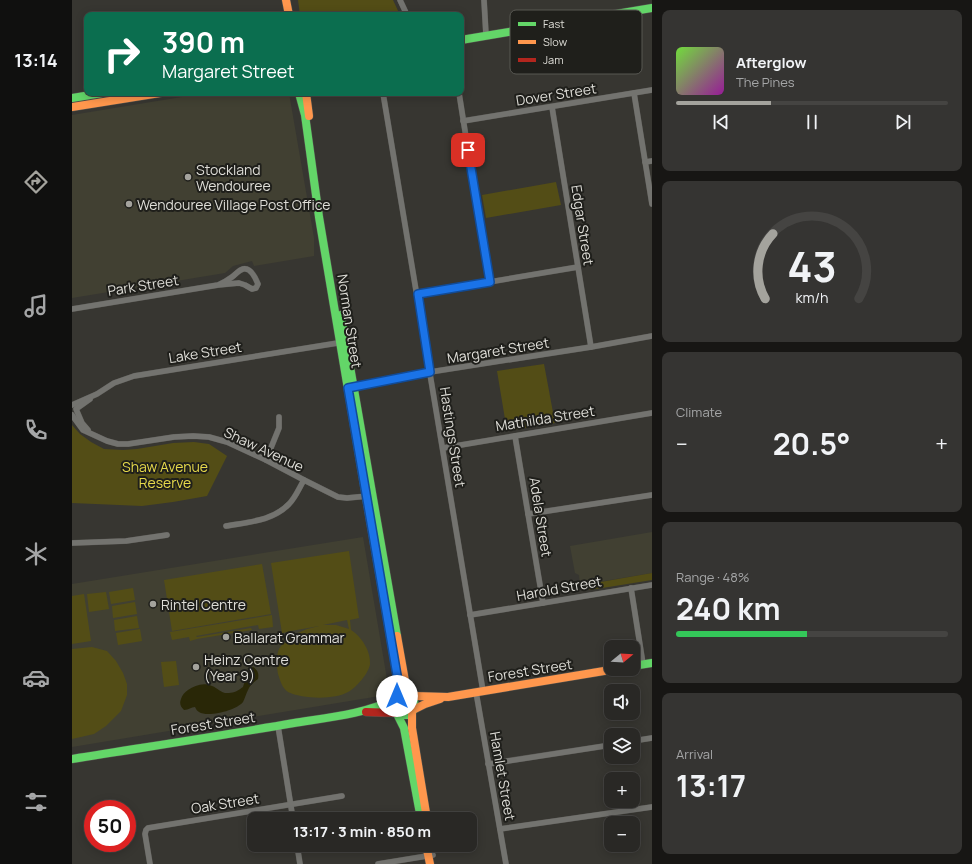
<!DOCTYPE html>
<meta charset="utf-8">
<style>
:root{--surface:#292825;--page:#353432;--text:#f1f3f6;--muted:#a5a6a7;--line:#454442;--accent:#a4a39d}
body{margin:0;font-family:Manrope,sans-serif;background:var(--page);color:var(--text);height:100vh;display:flex;flex-direction:column;font-size:15px;white-space:nowrap}
*{box-sizing:border-box;margin:0}
p{font-size:13px;color:var(--muted)}
.icon{flex:none;width:22px;height:22px;fill:none;stroke:currentColor;stroke-width:2;stroke-linecap:round;stroke-linejoin:round}
.map{position:relative;flex:1;overflow:hidden}
.side{display:flex;flex-direction:column;gap:10px;padding:10px;background:#171614;width:320px}
.side>*{flex:none}
.top-card{position:absolute;left:12px;top:12px;width:380px;height:84px;border-radius:8px;box-shadow:0 2px 10px #0003,0 0 0 1px var(--line);background:#0b6e4f;color:#fff;overflow:hidden}
.needle{width:26px;rotate:72deg}
.buttons{position:absolute;left:532px;top:640px;display:grid;gap:8px}
.buttons a{display:grid;place-items:center;width:36px;height:36px;border-radius:8px;background:var(--surface);box-shadow:0 2px 10px #0003,0 0 0 1px var(--line);font-size:20px}
.speed{position:absolute;left:12px;top:800px;display:flex;gap:8px;font-size:20px;font-weight:700;text-align:center}
.speed>*{display:grid;place-content:center;width:52px;height:52px;border-radius:50%;background:var(--surface);box-shadow:0 2px 10px #0003,0 0 0 1px var(--line);line-height:1}
.speed .limit{border:6px solid #d22;background:#fff;color:#111}
.pin{position:absolute;display:grid;place-items:center;width:34px;height:34px;color:#fff;margin:-17px;border-radius:8px;box-shadow:0 2px 6px #0006}
.me{position:absolute;width:44px;margin:-22px;rotate:0deg;stroke-linejoin:round;filter:drop-shadow(0 0 3px #0008)}
.turn{display:flex;align-items:center;gap:14px;height:84px;padding:0 12px;font-size:18px}
.turn .icon{width:52px;height:52px;stroke-width:2.5}
.turn b{display:block;font-size:28px;line-height:34px}
.big{font-size:30px;font-weight:700;line-height:1.1}
.side .widget{flex:1;display:flex;flex-direction:column;justify-content:center;gap:6px;min-width:0;padding:0 14px;border-radius:8px;background:var(--page)}
.side .dial{align-items:center;gap:0}
.dial svg{height:104px;overflow:visible;fill:none;stroke:var(--line);stroke-width:7;stroke-linecap:round;text-anchor:middle}
.dial text{fill:var(--text);stroke:none}
.song{display:flex;align-items:center;gap:12px}
.cover{width:48px;height:48px;border-radius:6px;background:linear-gradient(135deg,hsl(100 70% 55%),hsl(300 70% 35%))}
.played{height:4px;border-radius:2px;background:linear-gradient(90deg,var(--accent) 35%,var(--line) 35%)}
.keys{display:flex;justify-content:space-around;direction:ltr}
.heat{display:flex;justify-content:space-between;align-items:center;font-size:22px;direction:ltr}
.charge{height:6px;border-radius:3px;background:linear-gradient(90deg,#34c759 48%,var(--line) 0)}
.trip{position:absolute;left:175px;top:812px;width:230px;height:40px;border-radius:8px;background:var(--surface);box-shadow:0 2px 10px #0003,0 0 0 1px var(--line);font-weight:700;line-height:40px;text-align:center}
main{display:flex;flex:1;min-height:0}
.menu{display:flex;flex-direction:column;width:72px;justify-content:space-around;align-items:center;background:#10100f;color:var(--muted)}
.menu .icon{width:28px;height:28px}
.menu .selected{color:var(--accent)}
.menu b{font-size:18px;color:var(--text)}
.map>svg:first-child{display:block}
</style>
<main>
<nav class="menu">
<b>13:14</b>
<svg class="icon selected" aria-label="directions" viewBox="0 0 24 24"><path d="M12 3l9 9-9 9-9-9zM9 14v-3h6M13 9l2 2-2 2"/></svg>
<svg class="icon" aria-label="music" viewBox="0 0 24 24"><path d="M9 18V5l10-2v13"/><circle cx="6" cy="18" r="3"/><circle cx="16" cy="16" r="3"/></svg>
<svg class="icon" aria-label="phone" viewBox="0 0 24 24"><path d="M5 4h4l2 5-3 2q2 4 5 5l2-3 5 2v4C11 20 4 13 5 4z"/></svg>
<svg class="icon" aria-label="climate" viewBox="0 0 24 24"><path d="M12 3v18M4 7l16 10M4 17L20 7"/></svg>
<svg class="icon" aria-label="car" viewBox="0 0 24 24"><path d="M5 17H2v-5l4-1 3-4h7l3 4 3 1v5h-3M9 17h6M6 11h13"/><circle cx="7" cy="17" r="2"/><circle cx="17" cy="17" r="2"/></svg>
<svg class="icon" aria-label="filters" viewBox="0 0 24 24"><path d="M4 7h16M4 17h16"/><circle cx="9" cy="7" r="2"/><circle cx="15" cy="17" r="2"/></svg>
</nav>
<div class="map">
<svg width="580" height="864" viewBox="0 0 580 864">
<rect width="100%" height="100%" fill="#373631"/>
<g fill="#414032">
<polygon points="134,93 217,93 242,238 242,256 182,266 180,261 161,266 153,273 0,298 0,115"/>
<polygon points="580,532 580,573 508,585 507,575 503,573 498,546"/>
<polygon points="291,537 317,691 314,695 0,747 0,584"/>
</g>
<g fill="#534d16" fill-rule="evenodd">
<polygon points="226,0 321,0 328,15 228,15"/>
<polygon points="484,182 489,205 414,218 410,195"/>
<polygon points="472,364 483,423 435,431 425,371"/>
<polygon points="0,425 8,434 19,442 32,449 51,450 65,449 101,443 122,442 137,444 155,456 135,496 101,502 70,506 0,503"/>
<path d="M277 551 287 618 278 620 279 630C289 636 299 651 298 664 297 673 284 688 276 692 263 700 230 699 216 692 210 688 208 680 206 674 205 668 204 655 207 649 209 645 215 641 218 638L216 632 210 633 199 563ZM275 620 277 629 264 625H251ZM247 626 235 629 219 636V631Z"/>
<polygon points="190,564 199,614 100,631 92,580"/>
<polygon points="580,573 580,580 518,590 517,589 516,585 517,584"/>
<polygon points="61,588 63,600 39,604 37,592"/>
<polygon points="34,592 37,609 17,612 15,594"/>
<polygon points="12,594 19,641 0,644 0,596"/>
<polygon points="63,602 65,614 41,618 40,606"/>
<polygon points="200,615 201,627 187,629 186,625 124,636 125,637 179,628 180,630 125,639 118,641 117,637 100,640 98,632"/>
<polygon points="65,616 67,628 43,631 42,620"/>
<polygon points="68,629 70,641 46,645 44,633"/>
<polygon points="20,647 35,651 44,661 51,673 55,684 55,695 49,711 34,726 22,734 0,739 0,649"/>
<polygon points="104,661 107,685 92,687 89,662"/>
</g>
<path fill="#292707" d="M181 667C186 670 187 673 186 679 182 682 178 685 176 690 174 694 173 698 171 702 165 710 136 718 127 712 125 711 124 709 123 707 119 707 117 710 112 710 109 707 107 704 109 699 110 695 113 692 116 690 123 685 132 682 140 686 146 688 149 694 157 693 162 693 167 690 171 687 174 679 173 671 181 667Z"/>
<g fill="none" stroke-linecap="round" stroke-linejoin="round">
<g stroke="#54534f" stroke-width="6">
<g id="street">
<polyline points="328,0 335,15"/>
<polyline points="412,0 414,35"/>
<polyline points="311,93 411,691"/>
<polyline points="387,93 417,282"/>
<polyline points="562,93 580,204"/>
<polyline points="480,107 519,347"/>
<polyline points="391,121 580,90"/>
<polyline points="573,162 580,161"/>
<polyline points="346,294 506,267"/>
<path d="M0 309 146 285 167 283 173 285 180 289 184 288 186 284C184 279 179 267 171 269 167 270 164 274 160 277 156 280 151 283 146 285"/>
<polyline points="278,387 358,372 519,347 580,336"/>
<polyline points="0,405 25,394 42,383 62,376 272,342"/>
<polyline points="0,415 11,430 35,441 46,444 56,444 102,437 121,436 137,437 155,442 194,460 232,480 266,497 275,498 296,496"/>
<polyline points="16,430 10,423 4,409 18,399"/>
<polyline points="443,436 471,603"/>
<polyline points="371,448 580,413"/>
<polyline points="194,460 207,428 207,417"/>
<polyline points="456,514 580,495"/>
<path d="M154 526C176 522 201 521 217 504 224 497 227 488 232 480"/>
<polyline points="0,543 54,541 95,535"/>
<polyline points="559,588 571,664"/>
<polyline points="398,615 580,585"/>
<polyline points="404,692 434,864"/>
<polyline points="206,726 221,819"/>
<polyline points="561,741 580,738"/>
<polyline points="416,764 539,745"/>
<polyline points="428,829 580,807"/>
<polyline points="225,845 228,864"/>
<polyline points="78,864 73,834 74,830 76,828 270,796"/>
<polyline points="306,864 361,855"/>
</g>
</g>
<g stroke="#54534f" stroke-width="9">
<g id="fast">
<polyline points="389,40 580,8"/>
<polyline points="227,93 233,115 247,217 295,502"/>
<polyline points="0,98 30,93"/>
<polyline points="269,315 325,636"/>
<polyline points="561,666 580,663"/>
<path d="M330 693 337 694 341 696C343 703 344 710 337 715H329L324 713 320 705 325 696Z"/>
<polyline points="325,714 332,728 349,819"/>
<path d="M0 759C74 747 148 736 222 723 253 718 295 714 322 699"/>
</g>
</g>
<g stroke="#54534f" stroke-width="9">
<g id="slow">
<polyline points="214,0 217,15"/>
<polyline points="234,93 237,116"/>
<polyline points="0,107 88,93"/>
<polyline points="295,502 326,681 325,696"/>
<polyline points="325,636 333,681 337,694"/>
<polyline points="341,696 376,697 544,669"/>
<polyline points="343,709 353,704 368,699"/>
<polyline points="340,712 340,728 355,819"/>
<polyline points="354,845 358,864"/>
</g>
</g>
<g stroke="#54534f" stroke-width="9">
<polyline id="jam" points="294,712 324,713"/>
</g>
<use href="#street" stroke="#73736f" stroke-width="5.5"/>
<use href="#fast" stroke="#63d668" stroke-width="8"/>
<use href="#slow" stroke="#ff974d" stroke-width="8"/>
<use href="#jam" stroke="#b3261e" stroke-width="8"/>
</g>
<g fill="none" stroke-linecap="round" stroke-linejoin="round">
<g stroke="#114b97" stroke-width="10">
<polyline id="route" points="325,696 326,681 276,388 358,372 346,294 418,282 396,150"/>
</g>
<use href="#route" stroke="#1a73e8" stroke-width="7"/>
</g>
<g fill="#a4a39d" stroke="#1f1f1b" stroke-width="1.5">
<circle cx="116" cy="177" r="4"/>
<circle cx="57" cy="204" r="4"/>
<circle cx="81" cy="604" r="4"/>
<circle cx="154" cy="637" r="4"/>
<circle cx="124" cy="667" r="4"/>
</g>
<g text-anchor="middle" dominant-baseline="central" stroke-width="4" stroke-linejoin="round" paint-order="stroke">
<g font-size="14" fill="#deddd7" stroke="#1f1f1b">
<text transform="translate(484 94) rotate(-9)">Dover Street</text>
<text transform="translate(511 225) rotate(81)">Edgar Street</text>
<text transform="translate(71 285) rotate(-9)">Park Street</text>
<text transform="translate(278 321) rotate(81)">Norman Street</text>
<text transform="translate(426 350) rotate(-9)">Margaret Street</text>
<text transform="translate(133 352) rotate(-9)">Lake Street</text>
<text transform="translate(473 418) rotate(-9)">Mathilda Street</text>
<text transform="translate(381 437) rotate(81)">Hastings Street</text>
<text transform="translate(192 449) rotate(25)">Shaw Avenue</text>
<text transform="translate(469 517) rotate(81)">Adela Street</text>
<text transform="translate(487 588) rotate(-10)">Harold Street</text>
<text transform="translate(458 670) rotate(-9)">Forest Street</text>
<text transform="translate(141 723) rotate(-9)">Forest Street</text>
<text transform="translate(431 776) rotate(80)">Hamlet Street</text>
<text transform="translate(153 803) rotate(-9)">Oak Street</text>
</g>
<g font-size="14" fill="#deddd7" stroke="#1f1f1b" text-anchor="start">
<text x="124" y="169">Stockland<tspan x="124" dy="16">Wendouree</tspan></text>
<text x="65" y="204">Wendouree Village Post Office</text>
<text x="89" y="604">Rintel Centre</text>
<text x="162" y="637">Ballarat Grammar</text>
<text x="132" y="659">Heinz Centre<tspan x="132" dy="16">(Year 9)</tspan></text>
</g>
<g font-size="14" fill="#e6d94b" stroke="#1f1f1b">
<text x="93" y="466">Shaw Avenue<tspan x="93" dy="16">Reserve</tspan></text>
</g>
</g>
<rect x="438" y="10" width="132" height="64" rx="6" fill="#1f1f1b" stroke="#585853" stroke-width="1"/>
<rect x="446" y="22" width="18" height="4" fill="#63d668"/>
<rect x="446" y="40" width="18" height="4" fill="#ff974d"/>
<rect x="446" y="58" width="18" height="4" fill="#b3261e"/>
<g font-size="11" fill="#deddd7">
<text x="471" y="28">Fast</text>
<text x="471" y="46">Slow</text>
<text x="471" y="64">Jam</text>
</g>
</svg>
<div class="buttons">
<a><svg class="needle" viewBox="-14 -14 28 28"><path d="M0-13l5 13h-10z" fill="#e53935"/><path d="M0 13l5-13h-10z" fill="#a5a6a7"/></svg></a>
<a><svg class="icon" aria-label="sound" viewBox="0 0 24 24"><path d="M4 9h4l5-4v14l-5-4H4zM17 9q2 3 0 6"/></svg></a>
<a><svg class="icon" aria-label="layers" viewBox="0 0 24 24"><path d="M12 4l9 5-9 5-9-5zM3 14l9 5 9-5"/></svg></a>
<a>+</a>
<a>−</a>
</div>
<div class="speed"><div class="limit">50</div></div>
<div class="pin" style="left:396px;top:150px;background:#d93025"><svg class="icon" aria-label="arrive" viewBox="0 0 24 24"><path d="M6 21V4h12l-3 4 3 4H6"/></svg></div>
<svg class="me" style="left:325px;top:696px" viewBox="-20 -20 40 40"><circle r="19" fill="#fff"/><path d="M0-13L10 11 0 6-10 11z" fill="#1a73e8"/></svg>
<div class="trip">13:17 · 3 min · 850 m</div>
<div class="top-card">
<div class="turn"><svg class="icon" aria-label="right" viewBox="0 0 24 24"><path d="M7 20v-9h11M14 6l5 5-5 5"/></svg><div><b>390 m</b>Margaret Street</div></div>
</div>
</div>
<section class="side">
<div class="widget">
<div class="song"><i class="cover"></i><div><b>Afterglow</b><p>The Pines</p></div></div>
<div class="played"></div>
<div class="keys"><svg class="icon" aria-label="previous" viewBox="0 0 24 24"><path d="M18 5L8 12l10 7zM5 5v14"/></svg><svg class="icon" aria-label="pause" viewBox="0 0 24 24"><path d="M8 5v14M16 5v14"/></svg><svg class="icon" aria-label="next" viewBox="0 0 24 24"><path d="M6 5l10 7-10 7zM19 5v14"/></svg></div>
</div>
<div class="widget dial"><svg viewBox="0 0 100 80">
<path d="M14 69A42 42 0 1 1 86 69"/>
<path d="M14 69A42 42 0 0 1 20 19" stroke="#a4a39d"/>
<text x="50" y="56" font-size="32" font-weight="700">43</text>
<text x="50" y="72" font-size="11">km/h</text>
</svg></div>
<div class="widget"><p>Climate</p>
<div class="heat"><a>−</a><b class="big">20.5°</b><a>+</a></div>
</div>
<div class="widget"><p>Range · 48%</p><b class="big">240 km</b><div class="charge"></div></div>
<div class="widget"><p>Arrival</p><b class="big">13:17</b></div>
</section>
</main>
